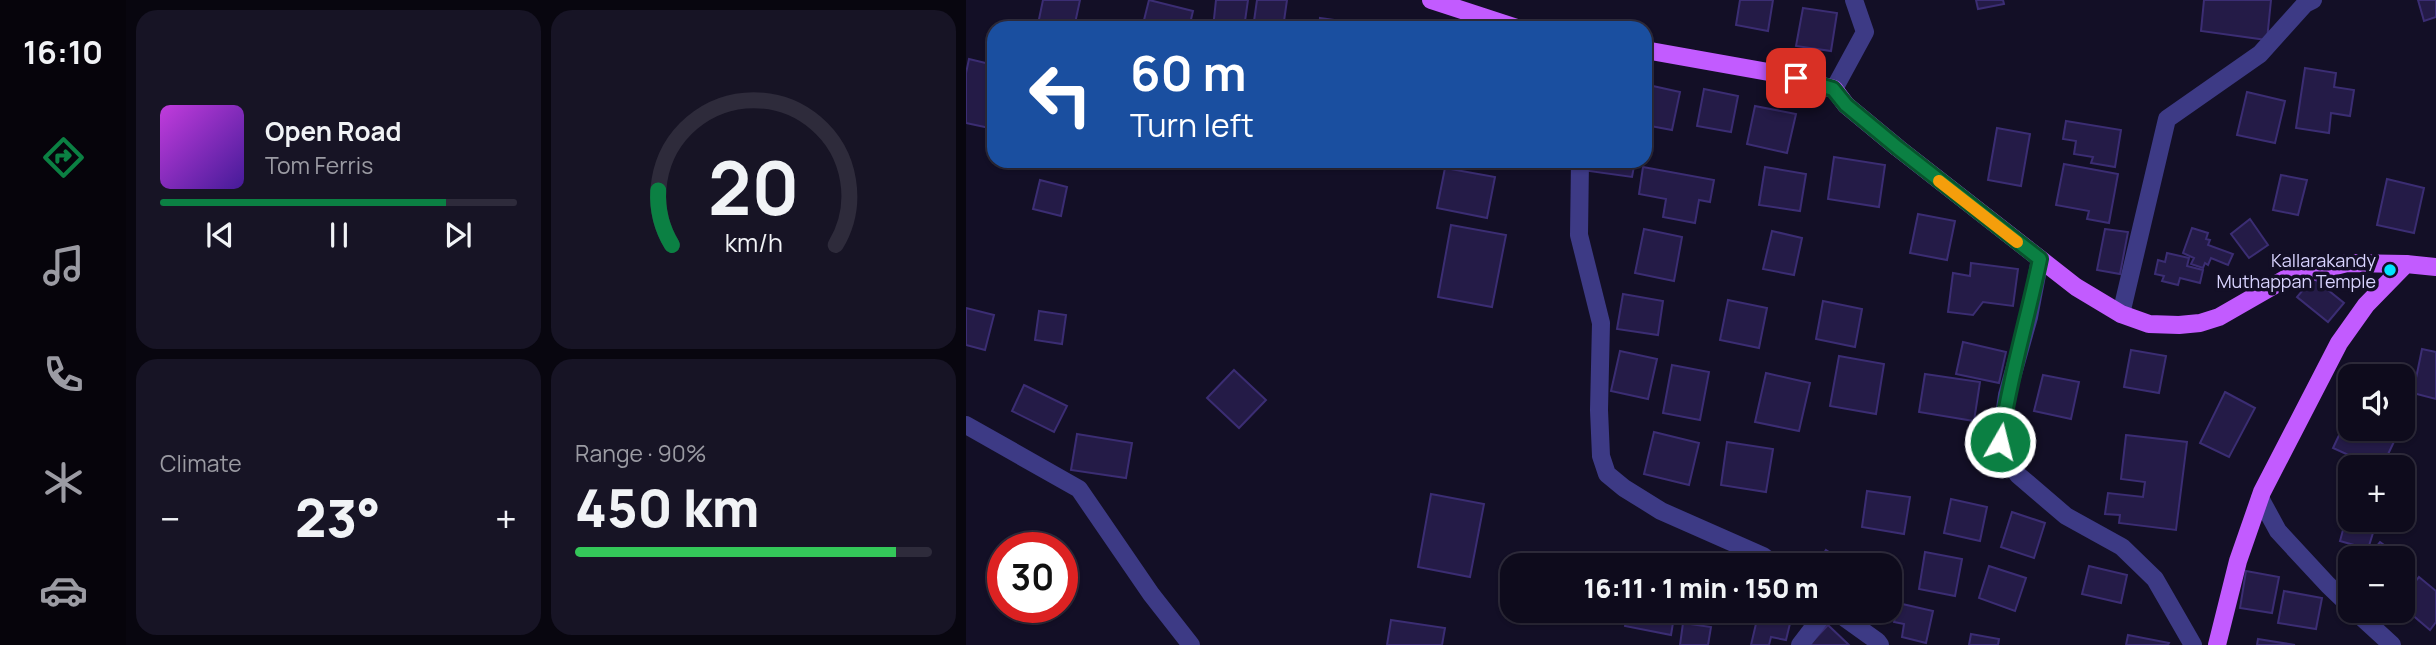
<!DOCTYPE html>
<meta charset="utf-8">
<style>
:root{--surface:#0e0b1c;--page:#171425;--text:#f1f3f6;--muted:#9b9ba3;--line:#2e2b3b;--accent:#0b8043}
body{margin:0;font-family:Manrope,sans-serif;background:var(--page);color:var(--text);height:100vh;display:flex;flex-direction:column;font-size:26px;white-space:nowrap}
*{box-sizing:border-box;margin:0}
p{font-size:23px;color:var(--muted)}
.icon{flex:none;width:38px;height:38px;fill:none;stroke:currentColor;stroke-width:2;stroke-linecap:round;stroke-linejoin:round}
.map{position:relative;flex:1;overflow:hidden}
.drawer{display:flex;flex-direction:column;gap:10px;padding:10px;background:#08060f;width:840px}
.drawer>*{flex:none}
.guide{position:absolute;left:21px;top:21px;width:665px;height:147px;border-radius:21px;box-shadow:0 2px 5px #0004,0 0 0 2px var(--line);background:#1a4fa0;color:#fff;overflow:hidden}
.fabs{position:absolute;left:1372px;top:364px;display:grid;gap:14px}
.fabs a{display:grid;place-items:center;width:77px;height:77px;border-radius:14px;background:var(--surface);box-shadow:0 2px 5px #0004,0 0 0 2px var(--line);font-size:35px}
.speed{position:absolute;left:21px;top:532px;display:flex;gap:14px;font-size:35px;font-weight:700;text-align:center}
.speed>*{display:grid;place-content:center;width:91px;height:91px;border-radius:50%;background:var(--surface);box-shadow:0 2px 5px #0004,0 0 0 2px var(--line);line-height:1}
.speed .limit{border:10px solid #d22;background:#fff;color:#111}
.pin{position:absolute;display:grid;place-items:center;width:60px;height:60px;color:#fff;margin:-30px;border-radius:14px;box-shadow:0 4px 10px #0006}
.me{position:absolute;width:77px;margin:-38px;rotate:8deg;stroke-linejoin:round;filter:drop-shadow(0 0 5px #0008)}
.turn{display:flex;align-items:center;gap:24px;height:147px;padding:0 28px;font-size:32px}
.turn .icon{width:91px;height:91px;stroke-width:2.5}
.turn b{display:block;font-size:49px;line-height:60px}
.big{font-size:52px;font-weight:800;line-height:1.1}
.drawer .card{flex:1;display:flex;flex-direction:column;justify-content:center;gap:10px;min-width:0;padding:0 24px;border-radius:21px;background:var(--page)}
.drawer .dial{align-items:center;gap:0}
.dial svg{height:182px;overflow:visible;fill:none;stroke:var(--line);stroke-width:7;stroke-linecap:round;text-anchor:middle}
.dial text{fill:var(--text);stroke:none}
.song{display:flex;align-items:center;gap:21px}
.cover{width:84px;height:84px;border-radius:10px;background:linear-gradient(135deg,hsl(290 70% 55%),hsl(260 70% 35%))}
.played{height:7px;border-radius:4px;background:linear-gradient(90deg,var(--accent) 80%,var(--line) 80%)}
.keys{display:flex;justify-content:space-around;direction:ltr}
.heat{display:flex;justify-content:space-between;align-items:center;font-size:38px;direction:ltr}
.charge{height:10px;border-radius:5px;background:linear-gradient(90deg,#34c759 90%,var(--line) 0)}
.drawer .tiles{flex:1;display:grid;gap:10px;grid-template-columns:repeat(2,1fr)}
.trip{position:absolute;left:534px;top:553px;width:402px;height:70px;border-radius:21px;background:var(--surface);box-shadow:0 2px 5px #0004,0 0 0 2px var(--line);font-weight:800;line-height:70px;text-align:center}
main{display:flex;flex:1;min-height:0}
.tab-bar{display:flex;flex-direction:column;width:126px;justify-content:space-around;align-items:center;background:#06040b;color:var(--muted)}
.tab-bar .icon{width:49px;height:49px}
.tab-bar .active{color:var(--accent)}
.tab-bar b{font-size:32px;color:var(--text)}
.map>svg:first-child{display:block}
</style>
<main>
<nav class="tab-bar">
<b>16:10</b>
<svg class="icon active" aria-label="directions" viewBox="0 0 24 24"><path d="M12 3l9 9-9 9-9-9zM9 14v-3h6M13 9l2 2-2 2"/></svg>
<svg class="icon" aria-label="music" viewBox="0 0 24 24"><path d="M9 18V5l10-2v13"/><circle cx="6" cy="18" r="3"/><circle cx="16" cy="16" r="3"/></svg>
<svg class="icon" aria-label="phone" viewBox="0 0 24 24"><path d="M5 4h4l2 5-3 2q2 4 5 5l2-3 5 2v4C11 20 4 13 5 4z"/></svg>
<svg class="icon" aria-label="climate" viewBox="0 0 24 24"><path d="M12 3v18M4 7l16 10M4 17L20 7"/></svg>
<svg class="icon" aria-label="car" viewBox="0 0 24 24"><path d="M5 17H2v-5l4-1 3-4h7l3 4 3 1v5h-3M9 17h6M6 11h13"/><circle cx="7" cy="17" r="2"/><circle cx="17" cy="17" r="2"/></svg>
</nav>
<section class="drawer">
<div class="tiles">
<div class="card">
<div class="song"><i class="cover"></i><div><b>Open Road</b><p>Tom Ferris</p></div></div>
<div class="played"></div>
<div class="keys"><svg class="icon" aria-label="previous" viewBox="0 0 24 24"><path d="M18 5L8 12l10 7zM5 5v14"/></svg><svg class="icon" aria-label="pause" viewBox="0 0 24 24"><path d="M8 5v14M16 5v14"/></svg><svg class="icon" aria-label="next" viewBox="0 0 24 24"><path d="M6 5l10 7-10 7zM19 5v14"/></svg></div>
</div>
<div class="card dial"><svg viewBox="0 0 100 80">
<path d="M14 69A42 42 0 1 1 86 69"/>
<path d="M14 69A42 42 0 0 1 8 45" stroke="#0b8043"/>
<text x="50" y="56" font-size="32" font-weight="700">20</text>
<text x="50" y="72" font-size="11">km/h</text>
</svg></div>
<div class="card"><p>Climate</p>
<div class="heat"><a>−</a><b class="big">23°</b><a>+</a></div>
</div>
<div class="card"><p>Range · 90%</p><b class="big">450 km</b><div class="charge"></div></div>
</div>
</section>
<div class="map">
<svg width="1470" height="645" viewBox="0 0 1470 645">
<rect width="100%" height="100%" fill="#130f26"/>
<g fill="#241b47" stroke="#3b2d73" stroke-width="2">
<polygon points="77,0 114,0 108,28 90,28 72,24"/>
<polygon points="183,0 227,11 223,28 176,28"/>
<polygon points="250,0 282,0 278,28 247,28"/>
<polygon points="291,0 321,0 317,28 287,28"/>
<polygon points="774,0 807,0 802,31 770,25"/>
<polygon points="1010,0 1037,0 1038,4 1012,9"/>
<polygon points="1238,0 1305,0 1301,40 1235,31"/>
<polygon points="1452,0 1470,0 1470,17 1458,21"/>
<polygon points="837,8 871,13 865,51 830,46"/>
<polygon points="354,18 405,25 404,28 353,28"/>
<polygon points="3,59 28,65 28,129 0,123 0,73"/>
<polygon points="1339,68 1370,73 1368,87 1388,90 1384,116 1365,113 1363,133 1330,128"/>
<polygon points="687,86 714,92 706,130 679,125"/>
<polygon points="738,89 772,96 765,132 731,126"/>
<polygon points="1281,92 1319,101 1309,143 1271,135"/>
<polygon points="789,106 830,114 821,153 781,144"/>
<polygon points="1100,121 1155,130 1149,167 1125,163 1127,157 1108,154 1110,141 1097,139"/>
<polygon points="1031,128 1064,134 1055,186 1022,180"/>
<polygon points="868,157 919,165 913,207 862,199"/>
<polygon points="624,161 669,161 666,177 623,171"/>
<polygon points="1098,164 1152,174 1143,223 1121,219 1123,211 1090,205"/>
<polygon points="677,167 748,180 744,202 733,200 729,223 697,217 700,199 673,194"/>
<polygon points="799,167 840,174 834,211 793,205"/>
<polygon points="479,168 529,177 521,218 471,208"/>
<polygon points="1315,175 1341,180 1332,215 1307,210"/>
<polygon points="1421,179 1458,188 1448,233 1411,225"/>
<polygon points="74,180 101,187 95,216 67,209"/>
<polygon points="952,214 989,221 981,260 944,253"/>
<polygon points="1284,219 1302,245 1283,258 1265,234"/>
<polygon points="485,225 540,235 526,307 472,297"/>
<polygon points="1226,228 1242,233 1240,239 1244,240 1242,245 1267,254 1262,265 1245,258 1242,265 1239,263 1237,268 1225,264 1228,258 1217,253"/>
<polygon points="678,229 716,237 708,281 669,273"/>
<polygon points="1139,229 1162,232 1154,274 1131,270"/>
<polygon points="806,231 836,238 828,275 797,269"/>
<polygon points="1201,253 1223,258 1221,266 1237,270 1234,283 1214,278 1212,285 1196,281 1198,276 1189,274 1192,260 1199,262"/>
<polygon points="1005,263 1052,269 1047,306 1017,302 1007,315 982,312 987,273 1004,276"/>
<polygon points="1347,278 1378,303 1362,322 1331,297"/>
<polygon points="657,294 697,301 692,335 651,329"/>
<polygon points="762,300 801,308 793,348 754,340"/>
<polygon points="857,301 896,309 889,347 850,339"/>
<polygon points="0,308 28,315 19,350 0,345"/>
<polygon points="73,311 100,315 96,344 69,340"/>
<polygon points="997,342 1040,352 1033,383 990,374"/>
<polygon points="1456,349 1470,352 1470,399 1447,393"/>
<polygon points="1165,350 1200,356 1193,393 1158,387"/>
<polygon points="654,351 691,359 682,399 645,391"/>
<polygon points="873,356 918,364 910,414 864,406"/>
<polygon points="706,365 743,372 734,420 697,413"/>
<polygon points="268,370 300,400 273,428 241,398"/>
<polygon points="800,373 844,383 833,431 789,422"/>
<polygon points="959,374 1014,382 1008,421 953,412"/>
<polygon points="1077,375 1113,382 1105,419 1068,411"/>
<polygon points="58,385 101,406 88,432 46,411"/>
<polygon points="1259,392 1289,408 1263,457 1234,443"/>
<polygon points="1384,412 1384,429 1434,429 1416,467 1409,467 1367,448"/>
<polygon points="688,432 733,443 723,485 678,474"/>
<polygon points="111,434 166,443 160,478 105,470"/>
<polygon points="1160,435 1221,442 1210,530 1153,523 1154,515 1139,514 1142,493 1177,497 1179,482 1155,479"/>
<polygon points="761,442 807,449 800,492 755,485"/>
<polygon points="901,491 944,497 938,534 896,527"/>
<polygon points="465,494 518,504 504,577 452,567"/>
<polygon points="985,499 1021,507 1014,541 978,533"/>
<polygon points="1384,504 1384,520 1411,520 1402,549 1374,541"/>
<polygon points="1046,512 1079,523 1068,558 1035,547"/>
<polygon points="1414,542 1436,558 1401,558"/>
<polygon points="860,550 883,565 850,565"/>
<polygon points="959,552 996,559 989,596 953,589"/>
<polygon points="1023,566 1060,578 1049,611 1013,598"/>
<polygon points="1123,566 1161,575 1155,603 1116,594"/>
<polygon points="1280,571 1313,577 1306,613 1274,608"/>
<polygon points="1453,577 1470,591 1470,622 1464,630 1437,607 1437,596"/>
<polygon points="1318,591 1356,598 1350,629 1312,623"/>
<polygon points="932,603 967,611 960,643 936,637 938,624 928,622"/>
<polygon points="661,611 709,611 705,635 659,626"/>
<polygon points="741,611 780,611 778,621 741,614"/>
<polygon points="793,611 827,611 820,640 805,637 803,645 785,645"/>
<polygon points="425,620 479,628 476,645 421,645"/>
<polygon points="717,623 745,627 742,645 714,645"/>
<polygon points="862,625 883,645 843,645"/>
<polygon points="1005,634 1033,639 1032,645 1003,645"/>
<polygon points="1162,635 1203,643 1202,645 1160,645"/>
<polygon points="1292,639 1329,645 1291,645"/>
</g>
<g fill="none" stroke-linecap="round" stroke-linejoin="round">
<g stroke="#3d3a85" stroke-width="18">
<polyline points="868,89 899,32 888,0"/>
<polyline points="614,161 613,235 635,323 633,410 635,456 641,474 658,488 695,511 797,556 809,565"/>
<polyline points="1074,259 1063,317 1041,395 1034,442 1052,475 1100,516 1156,547 1189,579 1227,645"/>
<polyline points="1155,314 1201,119 1294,54 1339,4 1347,0"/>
<polyline points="0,425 113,489 185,594 225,645"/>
<polyline points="1294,498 1312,531 1362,585 1384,606"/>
<polyline points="869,611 911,641 914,645"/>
<polyline points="1389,611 1426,645"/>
<polyline points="834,645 860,611"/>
</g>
<g stroke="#c25bff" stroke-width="18">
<polyline points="465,0 551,28"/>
<polyline points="679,50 808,73 868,89 880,105 932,148 1110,287 1155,314 1183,324 1213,325 1234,323 1253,317 1319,279 1381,263 1440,264"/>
<polyline points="1251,645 1272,561 1296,492 1373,343 1400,305 1440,264 1470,267"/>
</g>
</g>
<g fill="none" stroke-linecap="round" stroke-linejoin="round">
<g stroke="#07532c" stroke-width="18">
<path id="route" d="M830 78 867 89 880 105 932 148 1074 259C1061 321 1043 380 1034 442"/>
</g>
<use href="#route" stroke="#0b8043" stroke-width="12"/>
<polyline stroke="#f59e0b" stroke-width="12" points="973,181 1051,242"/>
</g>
<circle fill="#00e5ff" stroke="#130f26" stroke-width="2.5" cx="1424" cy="270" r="7"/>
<g text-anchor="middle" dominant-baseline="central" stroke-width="7" stroke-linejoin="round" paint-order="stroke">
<g font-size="18" fill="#d9d4ff" stroke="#130f26" text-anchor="end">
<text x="1410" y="260">Kallarakandy<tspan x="1410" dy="21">Muthappan Temple</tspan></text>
</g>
</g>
</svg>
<div class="fabs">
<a><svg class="icon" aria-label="sound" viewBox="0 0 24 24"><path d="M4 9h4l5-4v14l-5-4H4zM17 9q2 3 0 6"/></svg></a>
<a>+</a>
<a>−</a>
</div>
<div class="speed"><div class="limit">30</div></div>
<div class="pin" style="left:830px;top:78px;background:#d93025"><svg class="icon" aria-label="arrive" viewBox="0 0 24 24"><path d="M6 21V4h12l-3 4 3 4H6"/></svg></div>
<svg class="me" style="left:1034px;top:442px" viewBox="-20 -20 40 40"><circle r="17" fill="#0b8043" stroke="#fff" stroke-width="3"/><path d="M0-11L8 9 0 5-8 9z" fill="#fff"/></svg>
<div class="trip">16:11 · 1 min · 150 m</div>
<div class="guide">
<div class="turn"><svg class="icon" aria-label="left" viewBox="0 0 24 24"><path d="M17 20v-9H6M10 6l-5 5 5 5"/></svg><div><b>60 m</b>Turn left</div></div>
</div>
</div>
</main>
